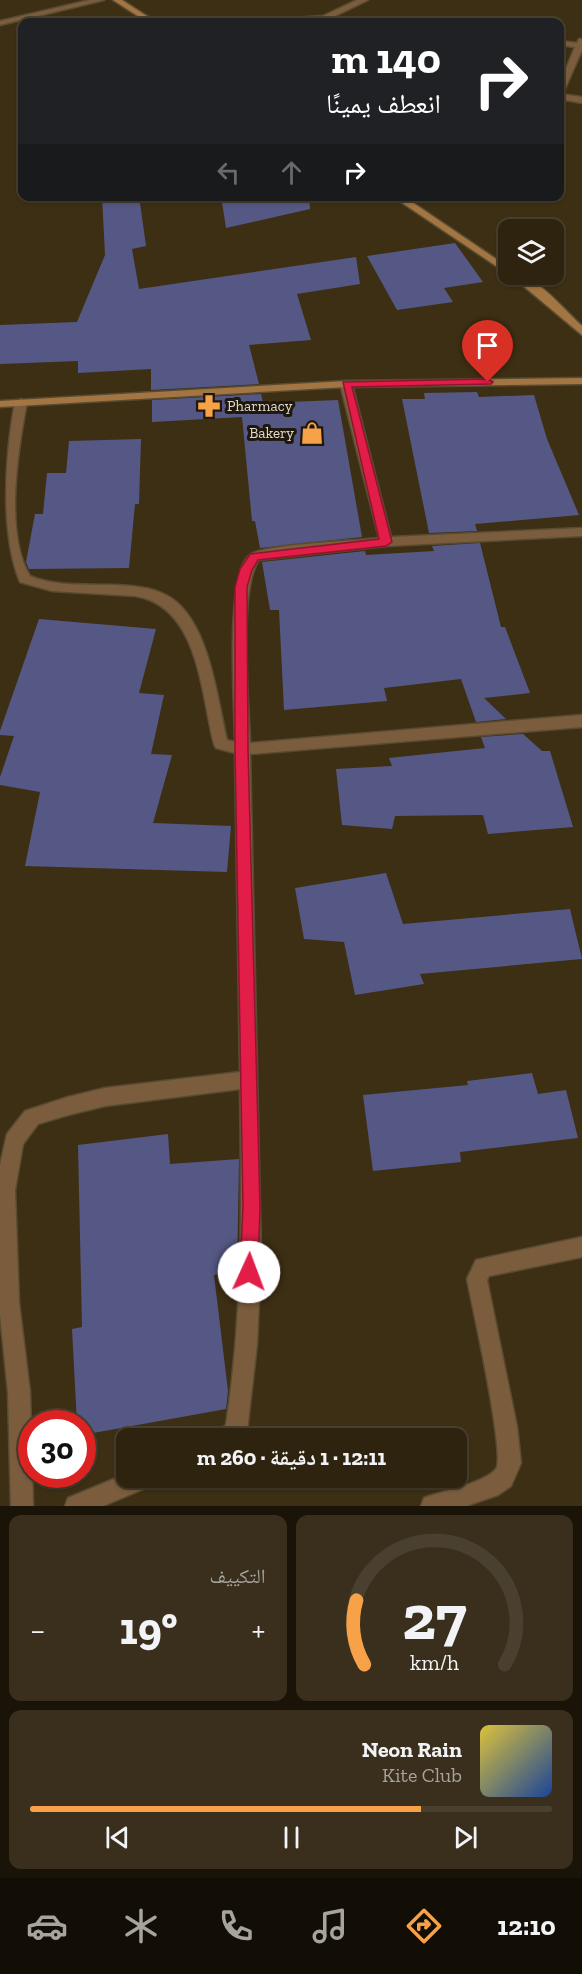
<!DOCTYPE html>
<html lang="ar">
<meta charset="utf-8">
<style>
:root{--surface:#2e230f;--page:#3a2f1d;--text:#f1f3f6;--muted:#a7a49e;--line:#49402f;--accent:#f7a148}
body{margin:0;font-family:"Zilla Slab","Noto Naskh Arabic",serif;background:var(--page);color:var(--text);direction:rtl;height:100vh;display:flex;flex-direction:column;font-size:22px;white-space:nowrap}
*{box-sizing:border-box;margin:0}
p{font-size:20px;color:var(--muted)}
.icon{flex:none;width:33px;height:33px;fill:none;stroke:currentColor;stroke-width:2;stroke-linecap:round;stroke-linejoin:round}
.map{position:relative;height:1506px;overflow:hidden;direction:ltr}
.drawer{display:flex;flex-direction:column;gap:9px;padding:9px;background:#191308;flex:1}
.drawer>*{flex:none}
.hud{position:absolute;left:18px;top:18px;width:546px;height:183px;border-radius:12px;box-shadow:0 2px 4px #0004,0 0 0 2px var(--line);direction:rtl;background:#202124;color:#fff;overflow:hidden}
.tools{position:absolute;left:498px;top:219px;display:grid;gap:12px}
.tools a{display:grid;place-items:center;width:66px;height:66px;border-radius:12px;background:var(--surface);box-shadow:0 2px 4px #0004,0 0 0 2px var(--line);font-size:30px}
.speed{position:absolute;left:18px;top:1410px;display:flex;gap:12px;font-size:30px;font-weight:700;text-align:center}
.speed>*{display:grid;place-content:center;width:78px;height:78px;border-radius:50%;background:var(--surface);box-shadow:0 2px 4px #0004,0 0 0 2px var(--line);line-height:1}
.speed .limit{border:9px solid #d22;background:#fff;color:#111}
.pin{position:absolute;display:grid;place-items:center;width:51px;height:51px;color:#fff;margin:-62px -26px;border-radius:50% 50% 50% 0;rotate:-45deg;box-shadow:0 0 6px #0007}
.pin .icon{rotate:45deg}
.me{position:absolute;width:66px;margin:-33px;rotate:2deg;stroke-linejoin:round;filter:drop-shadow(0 0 4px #0008)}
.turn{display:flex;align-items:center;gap:21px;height:126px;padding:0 24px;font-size:27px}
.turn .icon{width:78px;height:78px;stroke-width:2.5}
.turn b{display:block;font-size:42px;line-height:51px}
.lanes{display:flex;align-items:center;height:57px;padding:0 24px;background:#0003;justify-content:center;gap:30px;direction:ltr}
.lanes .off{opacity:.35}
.big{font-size:45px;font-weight:800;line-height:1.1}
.drawer .tile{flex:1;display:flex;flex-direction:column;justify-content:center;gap:9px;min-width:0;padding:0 21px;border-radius:12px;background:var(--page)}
.drawer .dial{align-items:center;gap:0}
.dial svg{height:156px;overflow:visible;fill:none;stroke:var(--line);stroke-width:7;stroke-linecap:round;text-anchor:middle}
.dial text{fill:var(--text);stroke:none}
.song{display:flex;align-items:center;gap:18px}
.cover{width:72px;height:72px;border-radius:9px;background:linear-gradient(135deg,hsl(50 70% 55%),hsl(220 70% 35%))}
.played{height:6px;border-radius:3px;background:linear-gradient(90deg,var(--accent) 75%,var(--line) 75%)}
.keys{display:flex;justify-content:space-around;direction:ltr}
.heat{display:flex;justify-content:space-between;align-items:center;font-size:33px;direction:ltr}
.drawer .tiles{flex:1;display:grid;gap:9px;grid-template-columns:1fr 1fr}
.tile:last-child{grid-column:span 2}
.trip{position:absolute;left:116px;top:1428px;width:351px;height:60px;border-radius:12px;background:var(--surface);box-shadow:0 2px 4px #0004,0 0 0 2px var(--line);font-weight:800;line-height:60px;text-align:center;direction:rtl}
.tab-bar{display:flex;height:96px;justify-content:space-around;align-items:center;background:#120e06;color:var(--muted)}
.tab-bar .icon{width:42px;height:42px}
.tab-bar .active{color:var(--accent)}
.tab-bar b{font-size:27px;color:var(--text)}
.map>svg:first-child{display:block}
</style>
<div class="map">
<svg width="582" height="1506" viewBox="0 0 582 1506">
<rect width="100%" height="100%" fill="#3d2f14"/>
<g fill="#555884">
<polygon points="102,196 139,196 146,246 132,249 139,289 356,257 360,284 297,294 311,340 249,345 259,384 151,390 151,369 78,373 78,361 0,364 0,325 77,322 105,255"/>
<polygon points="221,196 309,196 310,209 226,228"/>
<polygon points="455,243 483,282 444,288 453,302 397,310 367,256"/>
<polygon points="477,392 479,397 534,395 547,439 579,515 475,524 477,531 429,533 402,399 425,399 424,393"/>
<polygon points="261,394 263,403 338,400 362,537 260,548 255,521 252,521 242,417 152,422 152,400"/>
<polygon points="141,439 139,504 135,504 129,568 29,569 26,562 35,514 43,514 47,473 66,473 69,441"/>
<polygon points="480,543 501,627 505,627 530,693 484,698 506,719 476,722 461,679 384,688 387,701 284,710 279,610 270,610 262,562 365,551 366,555 434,551 432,546"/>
<polygon points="39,619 156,629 139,693 164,695 151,754 172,755 153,823 231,826 227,872 25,866 40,792 0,785 0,777 14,736 0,735 0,731"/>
<polygon points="523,734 542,751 550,751 573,827 488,834 483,815 395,816 392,829 342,825 336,769 392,766 389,758 485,748 481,737"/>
<polygon points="386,873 403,924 570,909 582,959 420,974 424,984 355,995 344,942 304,939 295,888"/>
<polygon points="532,1073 538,1094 566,1090 578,1138 460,1152 461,1162 373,1171 363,1095 468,1085 467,1081"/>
<polygon points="168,1134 170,1164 239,1159 237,1273 214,1275 228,1391 226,1409 82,1435 82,1424 77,1424 72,1329 82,1327 78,1145"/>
</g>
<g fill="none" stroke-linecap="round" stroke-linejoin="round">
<g stroke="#584b31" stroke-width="3">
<g id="street">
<polygon points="90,0 104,0 0,25 0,21"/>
<polygon points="357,0 368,0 333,17 363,20 367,22 325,20 261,22 265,20 323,16"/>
<polygon points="579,39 582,39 582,50 564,91 560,93 560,83 575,47 560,45 560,41 577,43"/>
<polygon points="560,94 582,97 582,103 560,99"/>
<path d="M346 381 352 384 391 537 582 528V536L386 546 259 560C238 589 249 703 250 743L582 715V727L250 754 261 1255 257 1344 247 1431 244 1438H216L219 1430 226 1425C243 1313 242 1201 240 1089L105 1106 68 1115 38 1124 23 1144 15 1190 19 1303 30 1392 33 1506H11L8 1392 0 1314V1165L7 1134 25 1111 68 1097 105 1088 240 1072 235 753 216 748 214 744C201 694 199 606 135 596L52 591 20 582C0 534 5 455 15 402L21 399 27 402C18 449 4 534 30 576 56 587 88 584 116 585 133 586 151 587 166 595 209 617 217 698 227 740L235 742C235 709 224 570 251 554 268 544 355 541 379 538L340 384Z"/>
<path d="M582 1237V1257L489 1276 487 1280 517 1427 521 1463 511 1486 498 1495 466 1506H421L424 1498C442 1491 485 1483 496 1469 506 1455 472 1305 467 1279L476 1260Z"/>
<polygon points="126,1474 126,1478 153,1478 150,1486 103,1506 65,1506 68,1498"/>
</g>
</g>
<g stroke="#584b31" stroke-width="3">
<g id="secondary">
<polygon points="113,0 122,0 156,22 147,22"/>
<polygon points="392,196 403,196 508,267 508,274"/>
<path d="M509 274C537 274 562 308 582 326V335Z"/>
<polygon points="582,378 582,384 346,387 0,407 0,401 346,381"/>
</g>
</g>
<use href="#street" fill="#7b5d3e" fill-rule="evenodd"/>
<use href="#secondary" fill="#a37542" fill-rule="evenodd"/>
</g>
<polygon fill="#e11d48" stroke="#92132f" stroke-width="1.5" points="488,379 493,382 491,384 352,387 392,542 386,546 258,560 252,570 247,587 248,749 260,1206 258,1272 255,1279 249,1281 242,1279 240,1272 243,1206 235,749 235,587 240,569 250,554 379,539 343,382"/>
<defs>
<g id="pharmacy-bare" transform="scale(1.8)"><path d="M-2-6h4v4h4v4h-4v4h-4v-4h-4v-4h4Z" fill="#f7a148" stroke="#1e180d" stroke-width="2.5" paint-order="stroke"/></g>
<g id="shop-bare" transform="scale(1.8)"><path d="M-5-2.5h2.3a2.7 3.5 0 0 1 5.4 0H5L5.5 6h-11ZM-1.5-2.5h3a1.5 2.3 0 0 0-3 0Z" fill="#f7a148" stroke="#1e180d" stroke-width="2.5" paint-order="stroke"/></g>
</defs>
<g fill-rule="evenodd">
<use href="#pharmacy-bare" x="209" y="406"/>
<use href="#shop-bare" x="312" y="433"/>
</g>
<g text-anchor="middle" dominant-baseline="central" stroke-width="6" stroke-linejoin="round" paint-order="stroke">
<g font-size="15" fill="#e4dbcc" stroke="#1e180d" text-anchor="start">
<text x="227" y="406">Pharmacy</text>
<text x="294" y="433" text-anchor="end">Bakery</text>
</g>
</g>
</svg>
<div class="tools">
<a><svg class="icon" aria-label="layers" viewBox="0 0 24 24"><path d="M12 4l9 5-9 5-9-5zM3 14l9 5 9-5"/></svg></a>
</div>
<div class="speed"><div class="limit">30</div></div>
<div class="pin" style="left:488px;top:382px;background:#d93025"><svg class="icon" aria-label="arrive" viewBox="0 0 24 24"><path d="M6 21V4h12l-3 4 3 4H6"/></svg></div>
<svg class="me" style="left:249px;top:1272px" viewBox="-20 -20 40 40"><circle r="19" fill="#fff"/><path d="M0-13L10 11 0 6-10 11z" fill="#e11d48"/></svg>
<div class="trip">12:11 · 1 دقيقة · 260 m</div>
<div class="hud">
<div class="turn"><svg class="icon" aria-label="right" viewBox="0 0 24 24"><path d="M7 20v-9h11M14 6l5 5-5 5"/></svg><div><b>140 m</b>انعطف يمينًا</div></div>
<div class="lanes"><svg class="icon off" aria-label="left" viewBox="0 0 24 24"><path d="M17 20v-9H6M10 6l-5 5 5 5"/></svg><svg class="icon off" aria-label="ahead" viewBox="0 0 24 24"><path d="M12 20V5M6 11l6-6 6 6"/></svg><svg class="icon" aria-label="right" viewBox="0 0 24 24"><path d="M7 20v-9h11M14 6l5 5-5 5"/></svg></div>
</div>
</div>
<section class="drawer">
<div class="tiles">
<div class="tile dial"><svg viewBox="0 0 100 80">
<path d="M14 69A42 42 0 1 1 86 69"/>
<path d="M14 69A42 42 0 0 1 10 36" stroke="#f7a148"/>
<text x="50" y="56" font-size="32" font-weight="700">27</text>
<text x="50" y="72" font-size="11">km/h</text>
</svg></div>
<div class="tile"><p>التكييف</p>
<div class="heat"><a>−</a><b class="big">19°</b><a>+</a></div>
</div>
<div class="tile">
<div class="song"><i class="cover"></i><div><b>Neon Rain</b><p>Kite Club</p></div></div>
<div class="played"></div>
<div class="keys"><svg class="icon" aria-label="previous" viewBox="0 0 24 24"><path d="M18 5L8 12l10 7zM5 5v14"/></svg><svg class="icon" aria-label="pause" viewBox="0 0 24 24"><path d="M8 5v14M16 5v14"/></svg><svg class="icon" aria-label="next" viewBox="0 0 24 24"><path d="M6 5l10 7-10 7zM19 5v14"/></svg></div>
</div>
</div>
</section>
<nav class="tab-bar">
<b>12:10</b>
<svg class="icon active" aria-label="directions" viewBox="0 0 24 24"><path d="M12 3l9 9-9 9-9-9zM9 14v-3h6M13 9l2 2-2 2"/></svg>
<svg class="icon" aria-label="music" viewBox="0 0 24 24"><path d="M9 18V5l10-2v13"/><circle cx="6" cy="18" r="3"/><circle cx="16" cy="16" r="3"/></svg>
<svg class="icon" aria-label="phone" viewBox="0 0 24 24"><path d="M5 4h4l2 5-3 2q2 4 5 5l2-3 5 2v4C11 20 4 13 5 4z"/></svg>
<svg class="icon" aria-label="climate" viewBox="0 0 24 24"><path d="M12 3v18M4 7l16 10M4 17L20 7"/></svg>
<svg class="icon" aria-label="car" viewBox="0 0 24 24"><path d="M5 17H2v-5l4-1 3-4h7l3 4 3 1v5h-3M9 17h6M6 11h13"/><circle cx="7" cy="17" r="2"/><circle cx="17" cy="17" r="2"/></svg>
</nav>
